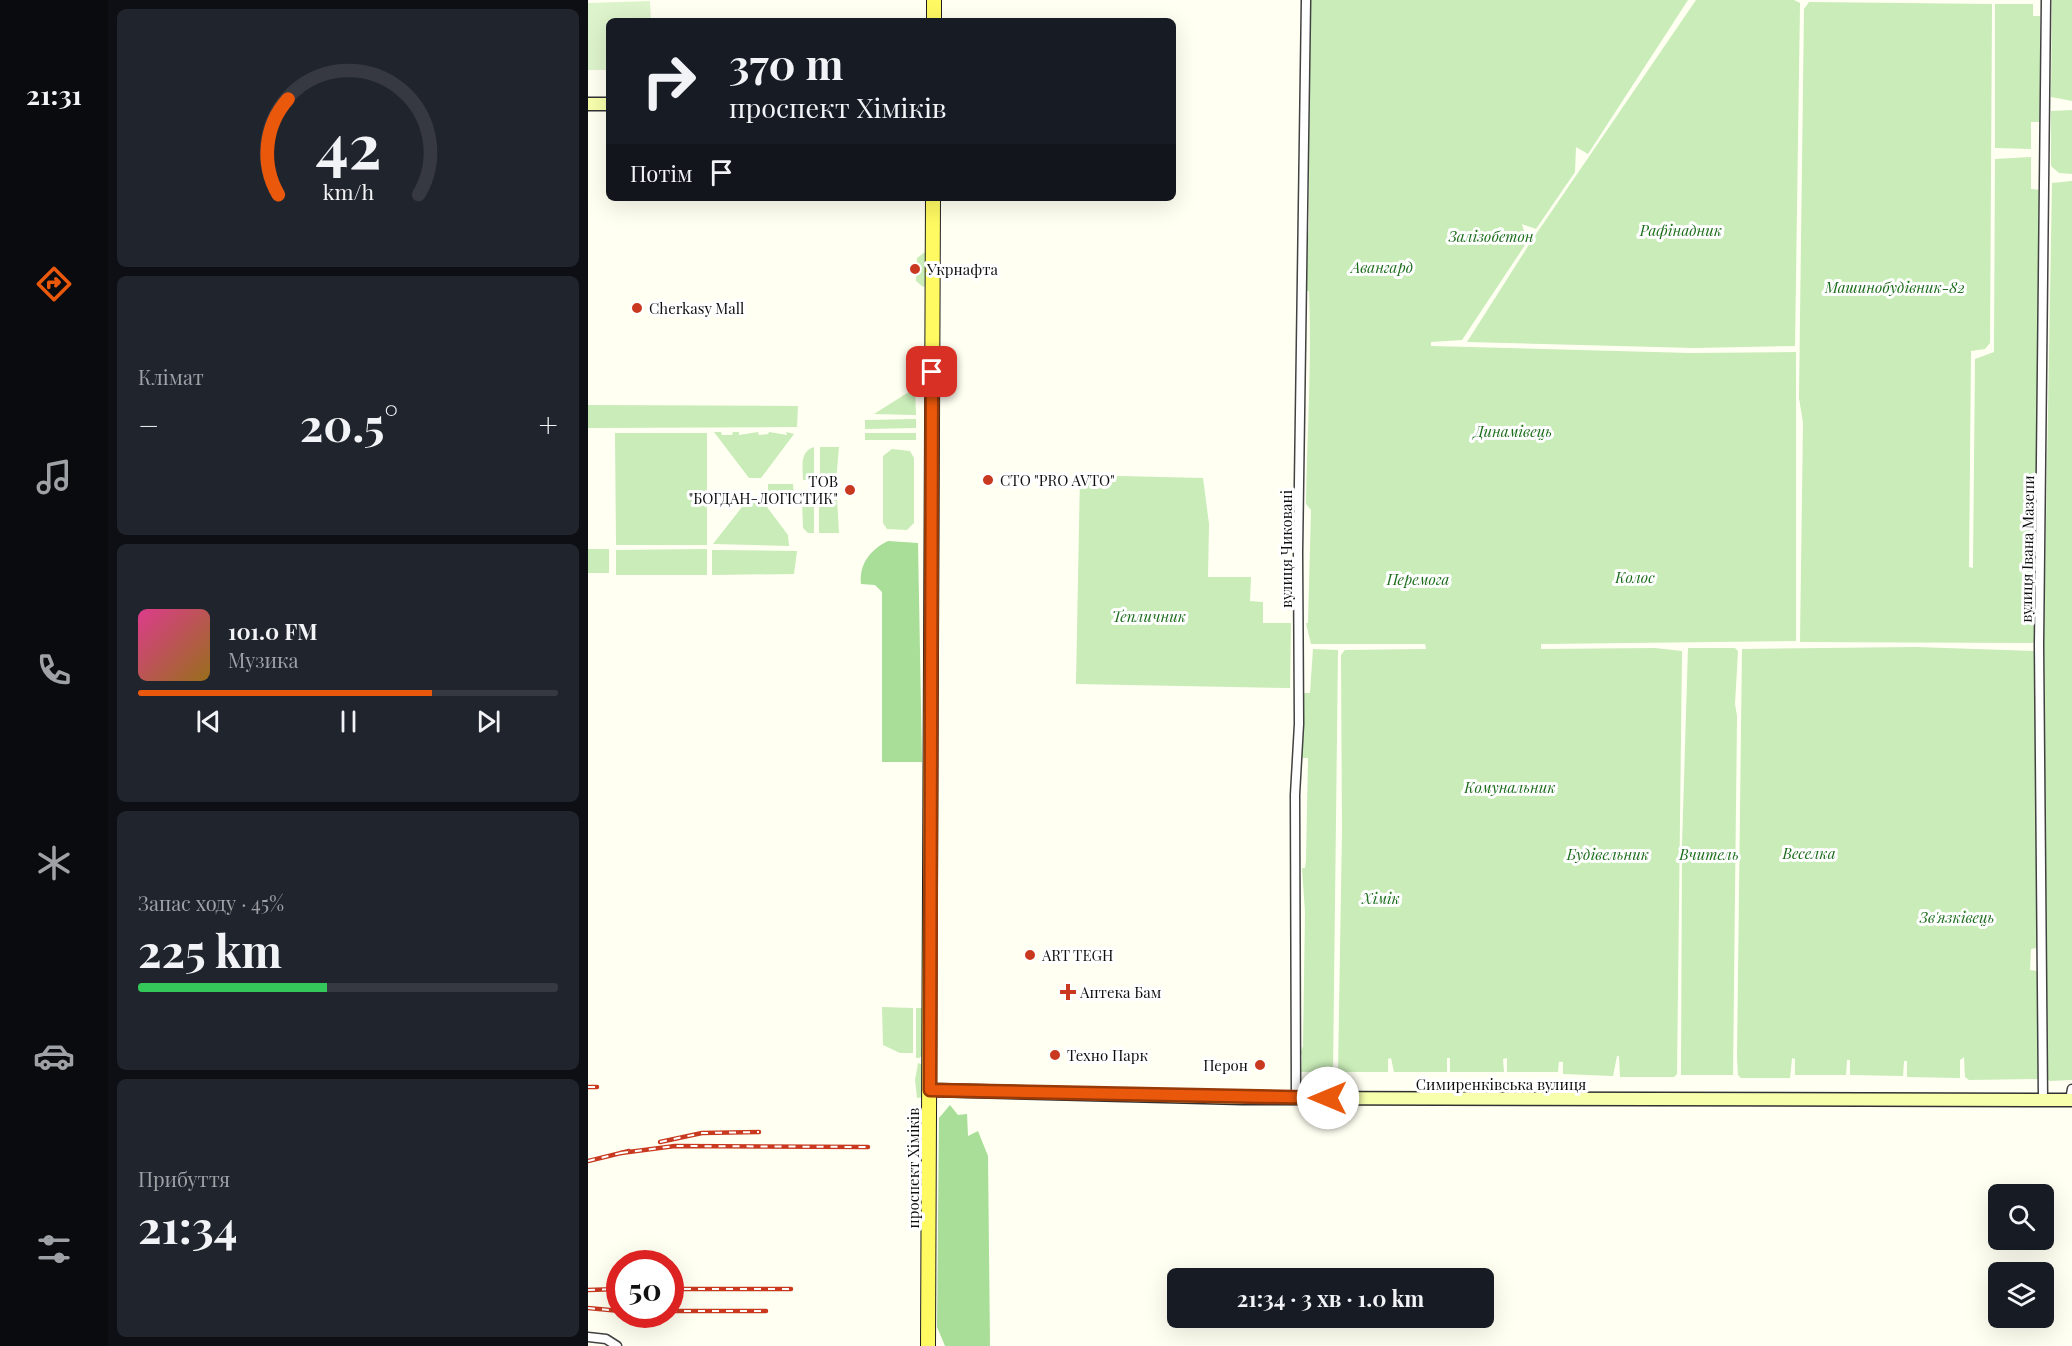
<!DOCTYPE html>
<html lang="uk">
<meta charset="utf-8">
<style>
:root{--surface:#171b24;--page:#20242c;--text:#f1f3f6;--muted:#9ea1a6;--line:#363941;--accent:#ea580c}
body{margin:0;font-family:"Playfair Display",serif;background:var(--page);color:var(--text);height:100vh;display:flex;flex-direction:column;font-size:22px;white-space:nowrap}
*{box-sizing:border-box;margin:0}
p{font-size:20px;color:var(--muted)}
.icon{flex:none;width:33px;height:33px;fill:none;stroke:currentColor;stroke-width:2;stroke-linecap:round;stroke-linejoin:round}
.map{position:relative;flex:1;overflow:hidden}
.side{display:flex;flex-direction:column;gap:9px;padding:9px;background:#0d0f14;width:480px}
.side>*{flex:none}
.guide{position:absolute;left:18px;top:18px;width:570px;height:183px;border-radius:9px;box-shadow:0 6px 24px #0002;background:#171b24;color:var(--text);overflow:hidden}
.controls{position:absolute;left:1400px;top:1184px;display:grid;gap:12px}
.controls a{display:grid;place-items:center;width:66px;height:66px;border-radius:9px;background:var(--surface);box-shadow:0 6px 24px #0002;font-size:30px}
.speed{position:absolute;left:18px;top:1250px;display:flex;gap:12px;font-size:30px;font-weight:700;text-align:center}
.speed>*{display:grid;place-content:center;width:78px;height:78px;border-radius:50%;background:var(--surface);box-shadow:0 6px 24px #0002;line-height:1}
.speed .limit{border:9px solid #d22;background:#fff;color:#111}
.pin{position:absolute;display:grid;place-items:center;width:51px;height:51px;color:#fff;margin:-26px;border-radius:12px;box-shadow:0 3px 9px #0006}
.me{position:absolute;width:66px;margin:-33px;rotate:270deg;stroke-linejoin:round;filter:drop-shadow(0 0 4px #0008)}
.turn{display:flex;align-items:center;gap:21px;height:126px;padding:0 24px;font-size:27px}
.turn .icon{width:78px;height:78px;stroke-width:2.5}
.turn b{display:block;font-size:42px;line-height:51px}
.then{display:flex;align-items:center;height:57px;padding:0 24px;background:#0003;gap:12px;font-size:22px}
.big{font-size:45px;font-weight:700;line-height:1.1}
.side .card{flex:1;display:flex;flex-direction:column;justify-content:center;gap:9px;min-width:0;padding:0 21px;border-radius:9px;background:var(--page)}
.side .dial{align-items:center;gap:0}
.dial svg{height:156px;overflow:visible;fill:none;stroke:var(--line);stroke-width:7;stroke-linecap:round;text-anchor:middle}
.dial text{fill:var(--text);stroke:none}
.song{display:flex;align-items:center;gap:18px}
.cover{width:72px;height:72px;border-radius:9px;background:linear-gradient(135deg,hsl(330 70% 55%),hsl(40 70% 35%))}
.played{height:6px;border-radius:3px;background:linear-gradient(90deg,var(--accent) 70%,var(--line) 70%)}
.keys{display:flex;justify-content:space-around;direction:ltr}
.heat{display:flex;justify-content:space-between;align-items:center;font-size:33px;direction:ltr}
.charge{height:9px;border-radius:4px;background:linear-gradient(90deg,#34c759 45%,var(--line) 0)}
.trip{position:absolute;left:579px;top:1268px;width:327px;height:60px;border-radius:9px;background:var(--surface);box-shadow:0 6px 24px #0002;font-weight:700;line-height:60px;text-align:center}
main{display:flex;flex:1;min-height:0}
.dock{display:flex;flex-direction:column;width:108px;justify-content:space-around;align-items:center;background:#090b0e;color:var(--muted)}
.dock .icon{width:42px;height:42px}
.dock .selected{color:var(--accent)}
.dock b{font-size:27px;color:var(--text)}
.map>svg:first-child{display:block}
</style>
<main>
<nav class="dock">
<b>21:31</b>
<svg class="icon selected" aria-label="directions" viewBox="0 0 24 24"><path d="M12 3l9 9-9 9-9-9zM9 14v-3h6M13 9l2 2-2 2"/></svg>
<svg class="icon" aria-label="music" viewBox="0 0 24 24"><path d="M9 18V5l10-2v13"/><circle cx="6" cy="18" r="3"/><circle cx="16" cy="16" r="3"/></svg>
<svg class="icon" aria-label="phone" viewBox="0 0 24 24"><path d="M5 4h4l2 5-3 2q2 4 5 5l2-3 5 2v4C11 20 4 13 5 4z"/></svg>
<svg class="icon" aria-label="climate" viewBox="0 0 24 24"><path d="M12 3v18M4 7l16 10M4 17L20 7"/></svg>
<svg class="icon" aria-label="car" viewBox="0 0 24 24"><path d="M5 17H2v-5l4-1 3-4h7l3 4 3 1v5h-3M9 17h6M6 11h13"/><circle cx="7" cy="17" r="2"/><circle cx="17" cy="17" r="2"/></svg>
<svg class="icon" aria-label="filters" viewBox="0 0 24 24"><path d="M4 7h16M4 17h16"/><circle cx="9" cy="7" r="2"/><circle cx="15" cy="17" r="2"/></svg>
</nav>
<section class="side">
<div class="card dial"><svg viewBox="0 0 100 80">
<path d="M14 69A42 42 0 1 1 86 69"/>
<path d="M14 69A42 42 0 0 1 19 20" stroke="#ea580c"/>
<text x="50" y="56" font-size="32" font-weight="700">42</text>
<text x="50" y="72" font-size="11">km/h</text>
</svg></div>
<div class="card"><p>Клімат</p>
<div class="heat"><a>−</a><b class="big">20.5°</b><a>+</a></div>
</div>
<div class="card">
<div class="song"><i class="cover"></i><div><b>101.0 FM</b><p>Музика</p></div></div>
<div class="played"></div>
<div class="keys"><svg class="icon" aria-label="previous" viewBox="0 0 24 24"><path d="M18 5L8 12l10 7zM5 5v14"/></svg><svg class="icon" aria-label="pause" viewBox="0 0 24 24"><path d="M8 5v14M16 5v14"/></svg><svg class="icon" aria-label="next" viewBox="0 0 24 24"><path d="M6 5l10 7-10 7zM19 5v14"/></svg></div>
</div>
<div class="card"><p>Запас ходу · 45%</p><b class="big">225 km</b><div class="charge"></div></div>
<div class="card"><p>Прибуття</p><b class="big">21:34</b></div>
</section>
<div class="map">
<svg width="1484" height="1346" viewBox="0 0 1484 1346">
<rect width="100%" height="100%" fill="#fffff2"/>
<g fill="#c9ecb8">
<path d="M721 0H1100L1000 154 988 147 987 172 948 229 934 224 939 242 874 340 843 342V346L1102 353 1208 352V641L953 644V649L1067 648 1094 651 1089 1074 1086 1077H1032L1031 1056H1029L1025 1076 975 1074V1062L947 1059 971 1061 970 1072H919V1058L915 1059 916 1072H862V1058H859V1072H806L803 1058 800 1059V1072H750L754 831 753 655 757 650 838 649 837 644H723L718 623H720L723 510 718 504C719 433 724 361 721 291H716L721 225Z"/>
<polygon points="1108,0 1206,0 1212,3 1207,346 1106,348 879,342 944,240"/>
<polygon points="1464,0 1484,0 1484,101 1463,97"/>
<polygon points="1221,2 1404,4 1402,343 1397,349 1383,351 1381,567 1385,568 1387,359 1406,352 1407,159 1443,157 1443,189 1453,190 1449,640 1445,643 1212,642 1215,423 1211,398 1216,9"/>
<polygon points="1407,4 1445,4 1445,16 1452,16 1453,122 1443,122 1443,149 1407,148"/>
<polygon points="1484,110 1484,174 1471,173 1463,166 1463,111"/>
<polygon points="1484,181 1484,1080 1462,1081 1459,1079 1456,638 1464,183"/>
<polygon points="337,252 339,285 335,287 328,281 329,258"/>
<polygon points="327,388 328,415 286,414"/>
<polygon points="0,405 210,406 209,427 0,428"/>
<polygon points="328,419 328,428 277,429 277,420"/>
<polygon points="126,432 133,432 134,435 144,435 145,432 151,432 151,435 170,432 171,435 180,434 181,432 199,435 198,432 206,434 173,478 161,478"/>
<polygon points="27,433 119,433 119,545 28,545"/>
<rect x="277" y="433" width="51" height="7"/>
<path d="M226 447V480H215C215 467 211 452 226 447Z"/>
<polygon points="232,447 251,447 248,481 232,480"/>
<polygon points="304,449 322,451 326,458 326,523 319,530 299,529 295,523 295,456"/>
<polygon points="492,475 615,478 621,524 620,577 663,577 662,601 675,602 675,623 703,623 702,688 488,684"/>
<polygon points="180,484 205,484 206,495 180,495"/>
<polygon points="161,498 173,499 200,535 201,546 125,544"/>
<polygon points="231,498 249,498 251,533 231,533"/>
<polygon points="214,499 226,499 226,533 220,533 215,528"/>
<rect x="0" y="549" width="21" height="24"/>
<polygon points="119,549 119,575 28,575 28,550"/>
<polygon points="124,550 209,551 206,574 124,575"/>
<polygon points="1328,647 1449,651 1450,906 1449,948 1443,949 1442,970 1449,971 1453,1079 1381,1080 1377,1077 1376,1057 1372,1060 1372,1078 1319,1077 1319,1061 1316,1061 1315,1076 1262,1075 1262,1060 1259,1060 1258,1075 1207,1075 1207,1059 1204,1058 1202,1078 1153,1078 1150,1075 1149,1057 1154,649"/>
<polygon points="1100,648 1147,648 1150,651 1147,704 1149,716 1145,1075 1093,1075 1094,845"/>
<polygon points="725,649 750,650 745,1072 713,1072 714,1055 712,1055 715,1046 717,912 714,868 717,868 718,860 720,758 714,758 715,693 722,693"/>
<polygon points="294,1007 325,1008 325,1053 312,1053 295,1045"/>
<polygon points="328,1008 336,1008 335,1055 331,1058 328,1058"/>
<polygon points="330,1063 335,1065 336,1097 329,1098 327,1080"/>
</g>
<g fill="#a8de97">
<path d="M300 541 330 543 334 762H294V592L287 585 273 584C271 564 282 550 300 541Z"/>
<polygon points="362,1105 370,1115 379,1114 380,1136 390,1131 400,1156 402,1346 357,1346 349,1327 351,1118"/>
</g>
<polygon fill="#ddf3cb" points="62,1 63,21 21,21 21,70 0,70 0,3"/>
<g fill="none" stroke-linecap="round" stroke-linejoin="round">
<g stroke="#424242" stroke-width="11">
<g id="minor">
<polyline points="708,1098 707,795 711,724 710,552 718,0"/>
<polyline points="1455,1099 1451,645 1458,0"/>
<polyline points="1482,1100 1484,1089"/>
<polyline points="0,1337 18,1339 29,1346"/>
</g>
</g>
<g stroke="#313131" stroke-width="15">
<g id="secondary">
<polyline points="0,104 21,104"/>
<polyline points="342,1090 655,1098 1484,1100"/>
</g>
</g>
<g stroke="#202020" stroke-width="16">
<g id="primary">
<polyline points="346,21 346,0"/>
<polyline points="340,1346 345,198"/>
</g>
</g>
<use href="#minor" stroke="#fff" stroke-width="8"/>
<use href="#secondary" stroke="#f7ffad" stroke-width="12"/>
<use href="#primary" stroke="#fff962" stroke-width="14"/>
<g stroke="#c8391f" stroke-width="4.5">
<g id="rail">
<polyline points="0,1087 9,1087"/>
<polyline points="72,1142 114,1133 171,1132"/>
<polyline points="33,1153 87,1146 280,1147"/>
<polyline points="0,1161 41,1151"/>
<polyline points="82,1289 203,1289"/>
<polyline points="0,1290 32,1289"/>
<polyline points="0,1308 32,1311"/>
<polyline points="82,1311 178,1311"/>
</g>
</g>
<use href="#rail" stroke="#fff" stroke-width="2" stroke-dasharray="7" stroke-linecap="butt"/>
</g>
<g fill="none" stroke-linecap="round" stroke-linejoin="round">
<g stroke="#983908" stroke-width="15">
<polyline id="route" points="344,372 342,1090 740,1098"/>
</g>
<use href="#route" stroke="#ea580c" stroke-width="10"/>
</g>
<g fill="#c8391f" stroke="#fff" stroke-width="2">
<circle cx="327" cy="269" r="6"/>
<circle cx="49" cy="308" r="6"/>
<circle cx="400" cy="480" r="6"/>
<circle cx="262" cy="490" r="6"/>
<circle cx="442" cy="955" r="6"/>
<path d="M477 983h6v6h6v6h-6v6h-6v-6h-6v-6h6z"/>
<circle cx="467" cy="1055" r="6"/>
<circle cx="672" cy="1065" r="6"/>
</g>
<g text-anchor="middle" dominant-baseline="central" stroke-width="6" stroke-linejoin="round" paint-order="stroke">
<g font-size="15" font-style="italic" fill="#1b6c1b" stroke="#fff">
<text x="1093" y="230">Рафінадник</text>
<text x="903" y="236">Залізобетон</text>
<text x="794" y="267">Авангард</text>
<text x="1307" y="287">Машинобудівник-82</text>
<text x="925" y="431">Динамівець</text>
<text x="1047" y="577">Колос</text>
<text x="830" y="579">Перемога</text>
<text x="561" y="616">Тепличник</text>
<text x="922" y="787">Комунальник</text>
<text x="1221" y="853">Веселка</text>
<text x="1020" y="854">Будівельник</text>
<text x="1121" y="854">Вчитель</text>
<text x="793" y="898">Хімік</text>
<text x="1369" y="917">Зв'язківець</text>
</g>
<g font-size="15" fill="#0f0f0f" stroke="#fff" text-anchor="start">
<text x="339" y="269">Укрнафта</text>
<text x="61" y="308">Cherkasy Mall</text>
<text x="412" y="480">СТО "PRO AVTO"</text>
<text x="250" y="481" text-anchor="end">ТОВ<tspan x="250" dy="17">"БОГДАН-ЛОГІСТИК"</tspan></text>
<text x="454" y="955">ART TEGH</text>
<text x="492" y="992">Аптека Бам</text>
<text x="479" y="1055">Техно Парк</text>
<text x="660" y="1065" text-anchor="end">Перон</text>
</g>
<g font-size="15" fill="#0f0f0f" stroke="#fff">
<text transform="translate(698 549) rotate(-90)">вулиця Чиковані</text>
<text transform="translate(1439 549) rotate(-89)">вулиця Івана Мазепи</text>
<text x="913" y="1084">Симиренківська вулиця</text>
<text transform="translate(325 1168) rotate(-90)">проспект Хіміків</text>
</g>
</g>
</svg>
<div class="controls">
<a><svg class="icon" aria-label="search" viewBox="0 0 24 24"><circle cx="10" cy="10" r="6"/><path d="M15 15l6 6"/></svg></a>
<a><svg class="icon" aria-label="layers" viewBox="0 0 24 24"><path d="M12 4l9 5-9 5-9-5zM3 14l9 5 9-5"/></svg></a>
</div>
<div class="speed"><div class="limit">50</div></div>
<div class="pin" style="left:344px;top:372px;background:#d93025"><svg class="icon" aria-label="arrive" viewBox="0 0 24 24"><path d="M6 21V4h12l-3 4 3 4H6"/></svg></div>
<svg class="me" style="left:740px;top:1098px" viewBox="-20 -20 40 40"><circle r="19" fill="#fff"/><path d="M0-13L10 11 0 6-10 11z" fill="#ea580c"/></svg>
<div class="trip">21:34 · 3 хв · 1.0 km</div>
<div class="guide">
<div class="turn"><svg class="icon" aria-label="right" viewBox="0 0 24 24"><path d="M7 20v-9h11M14 6l5 5-5 5"/></svg><div><b>370 m</b>проспект Хіміків</div></div>
<div class="then">Потім<svg class="icon" aria-label="arrive" viewBox="0 0 24 24"><path d="M6 21V4h12l-3 4 3 4H6"/></svg></div>
</div>
</div>
</main>
